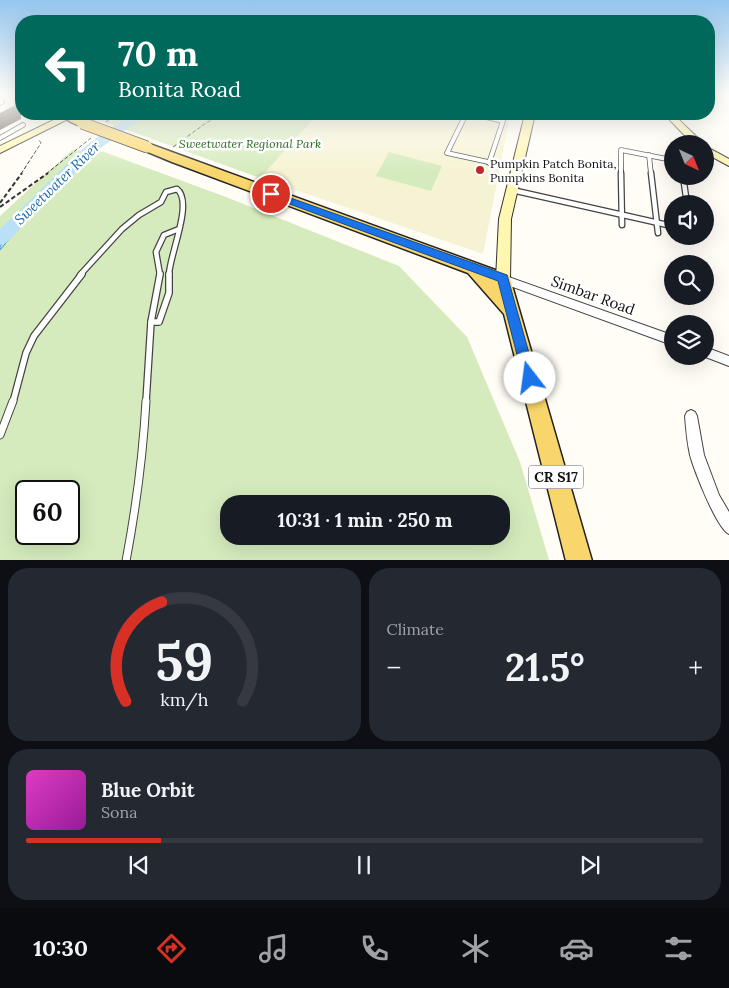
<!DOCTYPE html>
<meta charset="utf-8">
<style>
:root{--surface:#171b24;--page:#242831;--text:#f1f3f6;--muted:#9ea1a6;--line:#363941;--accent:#d93025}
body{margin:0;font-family:Lora,serif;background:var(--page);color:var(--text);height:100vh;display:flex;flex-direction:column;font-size:19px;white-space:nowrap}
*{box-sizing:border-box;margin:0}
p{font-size:16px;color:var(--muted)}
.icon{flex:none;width:28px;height:28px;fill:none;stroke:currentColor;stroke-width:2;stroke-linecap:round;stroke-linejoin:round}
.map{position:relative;height:560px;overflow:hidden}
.side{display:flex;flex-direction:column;gap:8px;padding:8px;background:#0d0f14;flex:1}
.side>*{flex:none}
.top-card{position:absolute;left:15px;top:15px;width:700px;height:105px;border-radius:20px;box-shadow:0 5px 20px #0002;background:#00695c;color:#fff;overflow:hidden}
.needle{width:32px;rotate:137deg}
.buttons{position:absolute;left:664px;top:135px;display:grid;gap:10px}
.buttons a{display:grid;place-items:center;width:50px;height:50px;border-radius:50%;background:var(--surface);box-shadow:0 5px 20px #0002;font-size:25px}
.speed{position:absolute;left:15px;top:480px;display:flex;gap:10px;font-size:25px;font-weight:700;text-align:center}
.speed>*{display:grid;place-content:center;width:65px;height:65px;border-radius:50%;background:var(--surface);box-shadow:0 5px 20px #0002;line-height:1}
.speed .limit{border:2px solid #111;border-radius:8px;background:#fff;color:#111}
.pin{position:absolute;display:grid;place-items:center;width:42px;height:42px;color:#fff;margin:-21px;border:2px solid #fff;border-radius:50%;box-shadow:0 1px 5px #0007}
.me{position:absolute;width:55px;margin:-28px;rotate:345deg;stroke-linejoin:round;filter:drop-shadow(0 0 4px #0008)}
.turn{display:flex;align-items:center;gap:18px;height:105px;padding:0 20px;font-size:22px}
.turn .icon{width:65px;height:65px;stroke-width:2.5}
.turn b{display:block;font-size:35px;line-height:42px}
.big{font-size:38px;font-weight:700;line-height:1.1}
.side .tile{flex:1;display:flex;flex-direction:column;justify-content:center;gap:8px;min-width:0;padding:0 18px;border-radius:20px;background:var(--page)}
.side .dial{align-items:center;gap:0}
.dial svg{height:130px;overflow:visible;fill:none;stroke:var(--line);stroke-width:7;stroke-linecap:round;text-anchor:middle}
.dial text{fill:var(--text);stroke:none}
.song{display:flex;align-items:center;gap:15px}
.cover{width:60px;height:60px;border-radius:8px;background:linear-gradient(135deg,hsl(310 70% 55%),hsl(300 70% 35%))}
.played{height:5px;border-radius:2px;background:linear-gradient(90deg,var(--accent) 20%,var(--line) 20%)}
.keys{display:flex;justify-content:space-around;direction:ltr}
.heat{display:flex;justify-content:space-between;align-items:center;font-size:28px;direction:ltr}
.side .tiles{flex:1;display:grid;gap:8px;grid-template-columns:1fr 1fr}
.tile:last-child{grid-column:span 2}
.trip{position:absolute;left:220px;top:495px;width:290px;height:50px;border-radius:20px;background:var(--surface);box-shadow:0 5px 20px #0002;font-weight:700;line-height:50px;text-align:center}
.dock{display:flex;height:80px;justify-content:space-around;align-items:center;background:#090b0e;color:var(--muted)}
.dock .icon{width:35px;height:35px}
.dock .selected{color:var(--accent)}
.dock b{font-size:22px;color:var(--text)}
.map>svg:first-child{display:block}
</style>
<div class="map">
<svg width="729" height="561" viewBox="0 0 729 561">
<rect width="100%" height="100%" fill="#fffdf5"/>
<polygon fill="#f6f3d4" points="318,114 499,114 510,116 483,254 260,178"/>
<g fill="#d5ebbd" fill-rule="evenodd">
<polygon points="93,114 318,114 260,178 99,120"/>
<path d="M72 150 104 152 226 197 399 266 467 337 520 462 549 560 0 561V216ZM26 491H69V534H26ZM229 504H501V536H229Z"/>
<polygon points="389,152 442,166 431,191 376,176"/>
</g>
<polygon fill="#b9e0f7" stroke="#3f96cf" points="85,156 89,156 26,219 0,250 0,246 27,215"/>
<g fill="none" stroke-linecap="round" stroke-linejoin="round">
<polygon fill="#b9e0f7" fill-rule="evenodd" points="131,114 148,114 98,150 6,243 0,245 0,229 88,144"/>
</g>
<polygon fill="#5a524d" points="21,102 21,119 0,130 0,113"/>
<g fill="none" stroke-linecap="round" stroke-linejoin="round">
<g stroke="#444" stroke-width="5.5">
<g id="lane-far3">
<polyline points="0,99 2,102 0,103"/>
<polyline points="466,114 447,153 516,168"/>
<polyline points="473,114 503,121 489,163"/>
<polyline points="0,138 23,125"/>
<polyline points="649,155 651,174"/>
<polyline points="621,174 621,150 672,160"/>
</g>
</g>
<g stroke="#444" stroke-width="7">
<g id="lane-far2">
<polyline points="621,173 622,225"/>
<polyline points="651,173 658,233"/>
<polyline points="683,176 687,204"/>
<polyline points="512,190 672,226"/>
<path d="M80 275 122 229 139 215 161 202 166 192 177 189C194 202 169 256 169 275"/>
<polyline points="160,275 156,252 164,235 179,229"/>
</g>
</g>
<g stroke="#444" stroke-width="8">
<g id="lane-far1">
<polyline points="160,274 151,322 159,322 169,293 169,274"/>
<polyline points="13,402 26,353 34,336 82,274"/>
<polyline points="146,402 151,322"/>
</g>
</g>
<g stroke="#444" stroke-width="9">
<g id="lane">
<polyline points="0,435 13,401"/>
<path d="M126 561C136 508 143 455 146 401"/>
</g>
</g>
<g stroke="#444" stroke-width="2">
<g id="street">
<polygon points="503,275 672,335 672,345 499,282 498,279 499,276"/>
<polygon points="705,347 729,356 729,366 703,356 705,356"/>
<path d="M691 410 695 412 697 416 704 455 719 495 729 512V534C717 529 694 470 690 455 687 442 686 429 685 416L687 412Z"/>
</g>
</g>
<g stroke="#333" stroke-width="2">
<g id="secondary">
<polygon points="66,114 72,114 74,116 0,153 0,146"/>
<polygon points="525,114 535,114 511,219 510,279 508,283 503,284 498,283 496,279 499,219"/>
<polygon points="664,114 673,114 704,144 693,144"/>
<polygon points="705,146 729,159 729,166 705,153"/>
</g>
</g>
<g stroke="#222" stroke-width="3">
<g id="primary">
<path d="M65 114H73L88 123 82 126C76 125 67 121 64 116Z"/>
<polygon points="147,143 509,275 592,561 566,561 504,314 468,273 172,162 143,150 141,147 143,144"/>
</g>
</g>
<g stroke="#333" stroke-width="1" stroke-dasharray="4 2" stroke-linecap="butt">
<polyline points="510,117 520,118"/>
<polyline points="106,122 116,114"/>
<polyline points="173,147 206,123 223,114"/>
<polyline points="21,174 41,143 39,140"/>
<polyline points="46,174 91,138"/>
</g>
<g stroke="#333" stroke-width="2" stroke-dasharray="4.5 2.5" stroke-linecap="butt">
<polyline points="0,203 22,173"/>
<polyline points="0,207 48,173"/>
</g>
<use href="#lane-far3" stroke="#fff" stroke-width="4"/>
<use href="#lane-far2" stroke="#fff" stroke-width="4.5"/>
<use href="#lane-far1" stroke="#fff" stroke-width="5.5"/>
<use href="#lane" stroke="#fff" stroke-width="7"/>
<use href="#street" fill="#fff" fill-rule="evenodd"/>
<use href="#secondary" fill="#fff6b0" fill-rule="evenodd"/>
<use href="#primary" fill="#f9d66b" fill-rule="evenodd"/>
<g stroke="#222" stroke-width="13" stroke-linecap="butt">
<polyline id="primary-bridge" points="82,123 147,147"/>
</g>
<use href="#primary-bridge" stroke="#f9d66b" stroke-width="11"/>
</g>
<linearGradient id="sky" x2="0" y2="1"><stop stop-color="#95c6ee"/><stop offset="0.55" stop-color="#fffefa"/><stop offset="1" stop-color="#fffefa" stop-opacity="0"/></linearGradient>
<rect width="729" height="172" fill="url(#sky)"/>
<polygon fill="#1a73e8" stroke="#114b97" points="271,191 507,275 536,378 534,382 530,384 525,382 523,378 498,281 268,196 268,192"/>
<circle fill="#c4262e" stroke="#fff" stroke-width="2" cx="480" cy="170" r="5"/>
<g text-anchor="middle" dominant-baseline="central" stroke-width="5" stroke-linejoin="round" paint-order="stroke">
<g font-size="12" font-style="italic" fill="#2f6b1f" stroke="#fff">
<text x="250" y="143">Sweetwater Regional Park</text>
</g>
<g font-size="12" fill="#111" stroke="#fff" text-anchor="start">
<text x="490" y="163">Pumpkin Patch Bonita,<tspan x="490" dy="14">Pumpkins Bonita</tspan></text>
</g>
<g font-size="14" font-style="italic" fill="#1768a6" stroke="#fff">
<text transform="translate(57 183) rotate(-44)">Sweetwater River</text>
</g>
<rect fill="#fff" stroke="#585858" stroke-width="1" x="528.5" y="465.5" width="55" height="23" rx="4"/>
<g font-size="14" font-weight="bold" fill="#111">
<text x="556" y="477">CR S17</text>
</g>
<g font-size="15" fill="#111" stroke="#fff">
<text transform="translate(593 295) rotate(20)">Simbar Road</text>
</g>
</g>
</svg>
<div class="buttons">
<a><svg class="needle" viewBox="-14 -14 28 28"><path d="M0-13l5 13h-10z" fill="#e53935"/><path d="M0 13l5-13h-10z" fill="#9ea1a6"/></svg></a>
<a><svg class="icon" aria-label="sound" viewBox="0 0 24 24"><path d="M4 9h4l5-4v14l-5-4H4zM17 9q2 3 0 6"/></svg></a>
<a><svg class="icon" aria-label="search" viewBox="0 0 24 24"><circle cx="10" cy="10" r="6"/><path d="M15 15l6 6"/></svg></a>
<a><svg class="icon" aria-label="layers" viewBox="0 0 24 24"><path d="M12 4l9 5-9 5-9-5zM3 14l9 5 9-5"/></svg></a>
</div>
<div class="speed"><div class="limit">60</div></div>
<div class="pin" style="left:271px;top:194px;background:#d93025"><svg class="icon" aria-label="arrive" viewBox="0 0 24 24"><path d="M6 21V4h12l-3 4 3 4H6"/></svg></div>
<svg class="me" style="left:530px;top:378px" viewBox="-20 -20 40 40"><circle r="19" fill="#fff"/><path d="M0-13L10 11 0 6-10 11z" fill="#1a73e8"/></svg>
<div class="trip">10:31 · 1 min · 250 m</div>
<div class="top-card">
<div class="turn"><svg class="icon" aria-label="left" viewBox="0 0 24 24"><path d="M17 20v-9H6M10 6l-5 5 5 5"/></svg><div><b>70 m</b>Bonita Road</div></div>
</div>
</div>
<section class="side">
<div class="tiles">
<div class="tile dial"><svg viewBox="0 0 100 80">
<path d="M14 69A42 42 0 1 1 86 69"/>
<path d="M14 69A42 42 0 0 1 36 8" stroke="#d93025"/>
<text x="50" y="56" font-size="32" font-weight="700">59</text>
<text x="50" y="72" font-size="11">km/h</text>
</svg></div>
<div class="tile"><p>Climate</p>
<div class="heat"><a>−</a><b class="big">21.5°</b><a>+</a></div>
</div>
<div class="tile">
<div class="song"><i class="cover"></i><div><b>Blue Orbit</b><p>Sona</p></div></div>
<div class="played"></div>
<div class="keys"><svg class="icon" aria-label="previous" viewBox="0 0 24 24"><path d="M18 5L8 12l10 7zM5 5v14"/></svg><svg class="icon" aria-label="pause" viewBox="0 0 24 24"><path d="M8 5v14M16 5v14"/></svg><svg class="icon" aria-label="next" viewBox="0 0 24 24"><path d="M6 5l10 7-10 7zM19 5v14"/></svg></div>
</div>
</div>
</section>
<nav class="dock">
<b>10:30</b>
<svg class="icon selected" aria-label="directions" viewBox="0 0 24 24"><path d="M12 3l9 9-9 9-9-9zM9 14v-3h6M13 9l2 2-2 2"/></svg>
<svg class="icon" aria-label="music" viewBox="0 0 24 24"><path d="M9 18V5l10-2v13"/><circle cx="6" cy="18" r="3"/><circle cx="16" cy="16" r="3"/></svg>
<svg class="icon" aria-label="phone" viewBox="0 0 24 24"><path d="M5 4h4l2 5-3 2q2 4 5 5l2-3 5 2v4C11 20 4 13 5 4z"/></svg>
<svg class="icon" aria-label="climate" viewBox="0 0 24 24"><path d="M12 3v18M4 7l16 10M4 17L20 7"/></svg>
<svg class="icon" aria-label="car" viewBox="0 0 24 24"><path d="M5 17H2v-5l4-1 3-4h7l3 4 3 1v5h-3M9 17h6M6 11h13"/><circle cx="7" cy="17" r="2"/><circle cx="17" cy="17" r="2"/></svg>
<svg class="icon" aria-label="filters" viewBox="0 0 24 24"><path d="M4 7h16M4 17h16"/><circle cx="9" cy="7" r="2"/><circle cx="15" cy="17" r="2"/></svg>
</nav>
